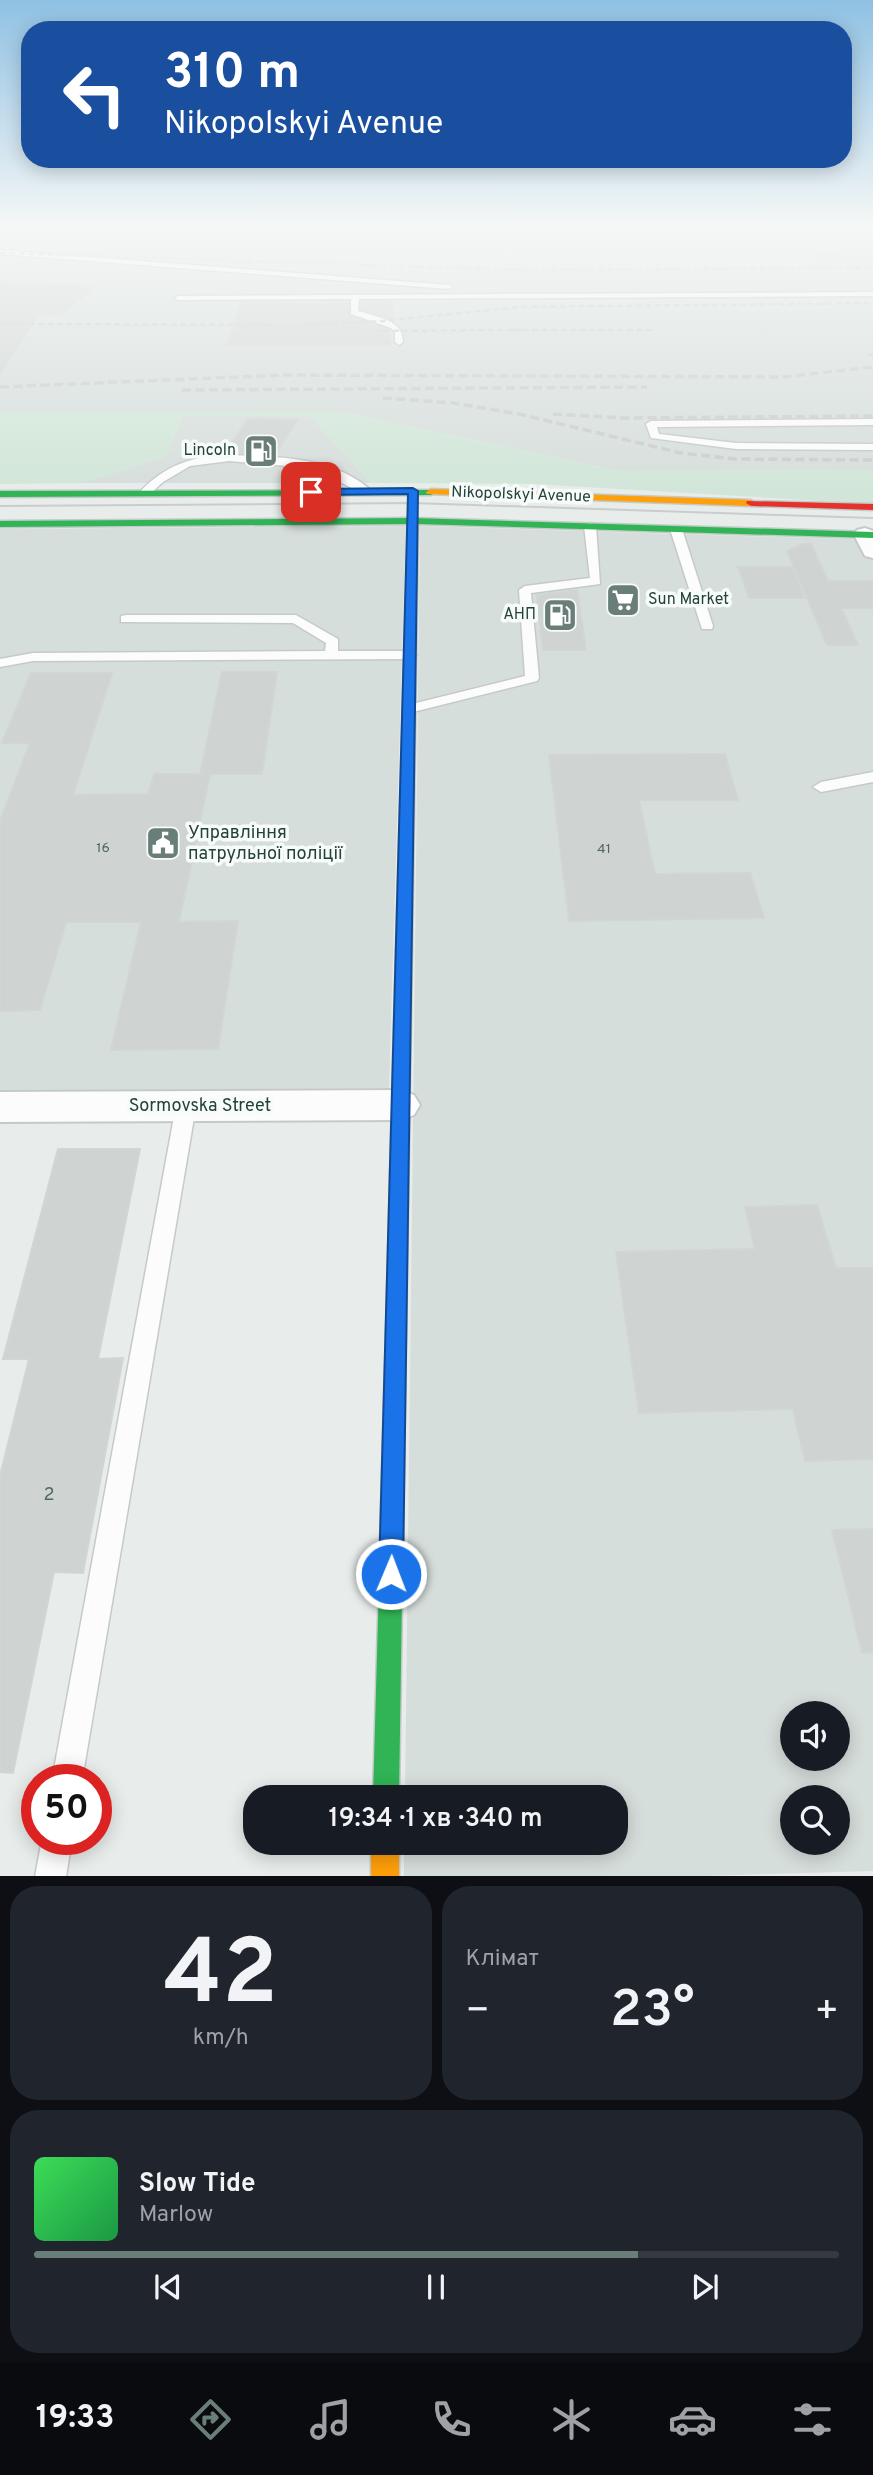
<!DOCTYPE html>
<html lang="uk">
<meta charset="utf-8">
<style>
:root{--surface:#171b24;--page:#20242c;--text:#f1f3f6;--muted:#9ea1a6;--line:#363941;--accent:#697e78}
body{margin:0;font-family:Overpass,sans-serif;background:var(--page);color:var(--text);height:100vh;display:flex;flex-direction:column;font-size:26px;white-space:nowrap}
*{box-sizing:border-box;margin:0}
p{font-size:23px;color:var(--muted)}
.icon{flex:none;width:38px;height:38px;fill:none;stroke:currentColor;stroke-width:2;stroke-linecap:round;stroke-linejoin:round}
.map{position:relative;height:1876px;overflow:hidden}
.panel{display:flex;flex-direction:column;gap:10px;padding:10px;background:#0d0f14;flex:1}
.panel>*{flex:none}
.guide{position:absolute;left:21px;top:21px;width:831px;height:147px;border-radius:28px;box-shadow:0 4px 18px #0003;background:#1a4fa0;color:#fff;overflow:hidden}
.tools{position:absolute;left:780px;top:1701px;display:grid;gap:14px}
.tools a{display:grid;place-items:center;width:70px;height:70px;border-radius:50%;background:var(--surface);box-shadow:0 4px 18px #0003;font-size:35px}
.speed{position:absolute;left:21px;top:1764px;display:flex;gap:14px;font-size:35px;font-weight:700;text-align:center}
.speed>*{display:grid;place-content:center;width:91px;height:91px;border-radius:50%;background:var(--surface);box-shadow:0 4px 18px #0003;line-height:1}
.speed .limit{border:10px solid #d22;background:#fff;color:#111}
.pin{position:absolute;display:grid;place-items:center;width:60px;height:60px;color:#fff;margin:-30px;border-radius:14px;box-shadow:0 4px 10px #0006}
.me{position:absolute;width:77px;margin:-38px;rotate:1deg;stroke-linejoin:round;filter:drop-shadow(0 0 5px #0008)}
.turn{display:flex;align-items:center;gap:24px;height:147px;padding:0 28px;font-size:32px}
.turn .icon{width:91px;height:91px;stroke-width:2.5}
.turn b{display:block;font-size:49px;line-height:60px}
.big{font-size:52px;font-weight:600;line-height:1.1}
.panel .card{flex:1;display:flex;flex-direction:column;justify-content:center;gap:10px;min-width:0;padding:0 24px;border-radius:28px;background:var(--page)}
.panel .dial{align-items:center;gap:0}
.dial b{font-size:91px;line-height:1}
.song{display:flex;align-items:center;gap:21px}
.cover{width:84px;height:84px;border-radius:10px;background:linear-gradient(135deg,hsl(130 70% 55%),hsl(140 70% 35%))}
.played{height:7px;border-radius:4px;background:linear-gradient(90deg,var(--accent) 75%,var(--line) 75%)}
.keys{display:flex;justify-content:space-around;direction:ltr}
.heat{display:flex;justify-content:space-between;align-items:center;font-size:38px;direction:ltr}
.panel .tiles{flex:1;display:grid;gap:10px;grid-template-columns:1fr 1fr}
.card:last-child{grid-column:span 2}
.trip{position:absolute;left:243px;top:1785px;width:385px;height:70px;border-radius:28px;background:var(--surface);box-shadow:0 4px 18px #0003;font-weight:600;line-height:70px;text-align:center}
.dock{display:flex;height:112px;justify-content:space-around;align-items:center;background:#090b0e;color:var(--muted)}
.dock .icon{width:49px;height:49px}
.dock .on{color:var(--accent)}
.dock b{font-size:32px;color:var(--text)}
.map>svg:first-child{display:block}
</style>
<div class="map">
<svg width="873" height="1877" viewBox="0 0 873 1877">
<rect width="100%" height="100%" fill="#e8edeb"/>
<g fill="#d6dedb" fill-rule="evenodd">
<polygon points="0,227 873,227 873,470 619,471 341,412 0,412"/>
<polygon points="183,416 310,416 371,483 80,483 165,457"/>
<polygon points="406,526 389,1088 0,1091 0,529"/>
<path d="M420 526 873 540V1871L674 1877H404V1843H616V1797H405ZM793 1713H838V1759H793ZM793 1797H838V1843H793Z"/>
</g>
<polygon fill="#d1e6d8" points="0,412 341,412 619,471 873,470 873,504 533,484 371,483 310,416 183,416 165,457 80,483 0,484"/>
<g fill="#cfd4d2" stroke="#d1d6d4" stroke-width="2">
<polygon points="0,281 33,283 96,286 60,316 39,314 0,374"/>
<polygon points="241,302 348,303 350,316 390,330 391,345 227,345"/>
<polygon points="392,302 392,320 361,309 361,303"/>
<polygon points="248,419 297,420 275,455 225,453"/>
<polygon points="803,544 811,544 828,581 873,581 873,608 841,608 858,645 827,645 787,551"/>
<polygon points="738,567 792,567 804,598 749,598"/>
<polygon points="577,590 586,650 543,650 537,595"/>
<polygon points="222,672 277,672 262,774 200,774"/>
<polygon points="31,673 112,673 73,795 148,794 154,774 210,774 179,922 238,921 218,1049 111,1050 141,922 66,922 40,1010 0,1011 0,821 30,743 2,743"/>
<polygon points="725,754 738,800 639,800 655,874 750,873 764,918 569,921 549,755"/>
<polygon points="58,1149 140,1149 98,1359 123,1358 83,1573 54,1572 13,1773 0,1772 0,1476 29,1359 3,1359"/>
<polygon points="817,1205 836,1268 873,1268 873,1459 805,1461 793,1409 639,1413 616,1252 755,1249 745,1207"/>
<polygon points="873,1529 873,1652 862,1653 832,1530"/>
</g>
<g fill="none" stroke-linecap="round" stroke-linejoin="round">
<g stroke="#c5cac8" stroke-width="3">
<g id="lane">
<polygon points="0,250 449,285 453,287 449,289 0,254"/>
<path d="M873 292V296L359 299 358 311C377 317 403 319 403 342L399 345 395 342V332L391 328 351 314V299L178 300 174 298 178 296Z"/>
<polygon points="873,419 873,425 657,427 659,434 736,443 873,444 873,450 736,449 651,438 646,424 651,421"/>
<path d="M229 455C278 457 333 456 372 491L362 493 311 468 229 461 190 466 163 482 149 495 139 493C163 466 194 455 229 455Z"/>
<polygon points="590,523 596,526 600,584 531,593 539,678 537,681 409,713 404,712 404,706 525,676 519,590 525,586 590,578 584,526"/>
<polygon points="676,526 682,529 713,626 712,629 702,629 701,626 670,529"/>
<polygon points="126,615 296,615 338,639 338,651 410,651 417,655 410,659 33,661 0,667 0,659 33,653 325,651 326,643 293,623 121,622 121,616"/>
<polygon points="873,772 873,782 821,792 813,787 821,782"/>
<polygon points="186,1098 193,1101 196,1106 82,1780 52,1780 176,1106 179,1101"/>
<polygon points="42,1839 72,1839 66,1877 35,1877"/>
</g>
</g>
<g stroke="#c5cac8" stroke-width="4">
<g id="street">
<polygon points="865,528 873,531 873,558 865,556 854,535 857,530"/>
<polygon points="401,1090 414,1095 420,1105 414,1115 401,1120 0,1122 0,1092"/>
</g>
</g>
<g stroke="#c3cbc8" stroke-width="3">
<g id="fast">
<polygon points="435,490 436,492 431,495 0,497 0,491"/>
<polygon points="413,518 873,532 873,538 418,524 412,950 404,955 396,950 408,524 0,527 0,521"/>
<polygon points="396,1324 403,1326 406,1333 399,1797 373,1797 386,1333 389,1326"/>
</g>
</g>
<g stroke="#c3cbc8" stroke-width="3">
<g id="slow">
<polygon points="431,489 751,500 756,503 751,506 427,494 426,492"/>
<polygon points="404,945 412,950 406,1333 403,1340 396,1342 389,1340 386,1333 396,950"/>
<rect x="371" y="1843" width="28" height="34"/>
</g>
</g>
<g stroke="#c3cbc8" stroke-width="3">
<polygon id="jam" points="747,501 873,504 873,510 751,506 746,503"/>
</g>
<use href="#lane" fill="#fcfcfc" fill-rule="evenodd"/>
<use href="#street" fill="#fcfcfc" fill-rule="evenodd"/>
<use href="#fast" fill="#30b455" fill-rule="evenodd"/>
<use href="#slow" fill="#ff9f0a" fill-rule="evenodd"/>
<use href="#jam" fill="#e5322d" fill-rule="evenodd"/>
<polyline stroke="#c9cdcc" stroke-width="2" points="0,506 413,503 873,518"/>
<g stroke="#c9cdcc" stroke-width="2.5" stroke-dasharray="6 3.5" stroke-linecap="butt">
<polyline points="0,243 873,241"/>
<polyline points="0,253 518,270 873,268"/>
<polyline points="816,256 873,257"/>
<polyline points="0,324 303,325 383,321 520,307 873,303"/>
<polyline points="513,330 652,330"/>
<polyline points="374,331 521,330"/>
<polyline points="868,355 873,354"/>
</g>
<g stroke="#c9cdcc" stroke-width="3.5" stroke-dasharray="9 4.5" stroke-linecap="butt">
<polyline points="0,387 286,375 784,377 873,367"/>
<polyline points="182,390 647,387"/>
<polyline points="383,398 453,403 519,414 681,453 735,459 873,460"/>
<polyline points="553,414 623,418 873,416"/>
</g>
</g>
<linearGradient id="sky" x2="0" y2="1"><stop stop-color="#8fc1e3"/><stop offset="0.46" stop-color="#f5f7f6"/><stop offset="1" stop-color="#f5f7f6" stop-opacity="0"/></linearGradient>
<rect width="873" height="490" fill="url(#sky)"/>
<polygon fill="#1a73e8" stroke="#114b97" stroke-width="2" points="413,488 418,491 403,1574 400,1583 391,1586 382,1583 379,1574 408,494 311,495 306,492 311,489"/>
<defs>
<g id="fuel-square" transform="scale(1.75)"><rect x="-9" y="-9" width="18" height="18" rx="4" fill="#697e78" stroke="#f7fbf9"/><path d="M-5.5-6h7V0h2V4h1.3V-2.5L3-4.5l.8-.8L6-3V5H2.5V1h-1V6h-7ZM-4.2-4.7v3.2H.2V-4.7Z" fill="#fff"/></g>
<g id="supermarket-square" transform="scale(1.75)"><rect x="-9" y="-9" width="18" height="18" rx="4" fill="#697e78" stroke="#f7fbf9"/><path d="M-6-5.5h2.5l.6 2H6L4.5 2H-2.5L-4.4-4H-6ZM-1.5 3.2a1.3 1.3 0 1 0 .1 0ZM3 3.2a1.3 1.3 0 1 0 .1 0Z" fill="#fff"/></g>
<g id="civic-square" transform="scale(1.75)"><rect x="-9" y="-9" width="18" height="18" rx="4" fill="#697e78" stroke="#f7fbf9"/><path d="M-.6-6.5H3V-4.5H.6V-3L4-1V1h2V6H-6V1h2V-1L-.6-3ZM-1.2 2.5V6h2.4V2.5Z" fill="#fff"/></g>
</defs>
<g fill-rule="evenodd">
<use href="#fuel-square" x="261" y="451"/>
<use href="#supermarket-square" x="623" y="600"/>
<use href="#fuel-square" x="560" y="615"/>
<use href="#civic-square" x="163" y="843"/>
</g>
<g text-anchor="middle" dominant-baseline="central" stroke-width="7" stroke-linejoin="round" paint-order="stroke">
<g font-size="14" fill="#506761">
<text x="103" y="848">16</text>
<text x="604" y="849">41</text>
</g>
<g font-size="16" fill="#24423a" stroke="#f7fbf9" text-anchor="end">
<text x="236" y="451">Lincoln</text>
<text x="648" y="600" text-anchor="start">Sun Market</text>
<text x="536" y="615">АНП</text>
</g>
<g font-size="16" fill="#24423a" stroke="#f7fbf9">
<text transform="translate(521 495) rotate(2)">Nikopolskyi Avenue</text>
</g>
<g font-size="18" fill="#24423a" stroke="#f7fbf9" text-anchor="start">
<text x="188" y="833">Управління<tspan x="188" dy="21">патрульної поліції</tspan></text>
</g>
<g font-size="18" fill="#24423a" stroke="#f7fbf9">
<text x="200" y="1106">Sormovska Street</text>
</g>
<g font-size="18" fill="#506761">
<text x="49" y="1495">2</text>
</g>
</g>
</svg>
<div class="tools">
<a><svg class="icon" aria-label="sound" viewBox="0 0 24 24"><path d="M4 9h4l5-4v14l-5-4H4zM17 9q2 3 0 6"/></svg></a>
<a><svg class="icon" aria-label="search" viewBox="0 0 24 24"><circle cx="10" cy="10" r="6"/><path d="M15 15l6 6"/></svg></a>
</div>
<div class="speed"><div class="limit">50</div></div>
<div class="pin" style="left:311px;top:492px;background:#d93025"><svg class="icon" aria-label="arrive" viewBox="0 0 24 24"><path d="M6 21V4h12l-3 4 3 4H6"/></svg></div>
<svg class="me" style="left:391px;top:1574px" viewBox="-20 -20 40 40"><circle r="17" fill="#1a73e8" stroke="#fff" stroke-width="3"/><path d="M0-11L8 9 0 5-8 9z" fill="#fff"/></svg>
<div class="trip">19:34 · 1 хв · 340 m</div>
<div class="guide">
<div class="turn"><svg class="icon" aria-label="left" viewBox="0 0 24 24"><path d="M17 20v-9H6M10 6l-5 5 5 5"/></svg><div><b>310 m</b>Nikopolskyi Avenue</div></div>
</div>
</div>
<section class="panel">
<div class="tiles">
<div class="card dial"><b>42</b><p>km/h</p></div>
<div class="card"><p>Клімат</p>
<div class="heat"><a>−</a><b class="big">23°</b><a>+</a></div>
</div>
<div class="card">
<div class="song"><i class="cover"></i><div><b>Slow Tide</b><p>Marlow</p></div></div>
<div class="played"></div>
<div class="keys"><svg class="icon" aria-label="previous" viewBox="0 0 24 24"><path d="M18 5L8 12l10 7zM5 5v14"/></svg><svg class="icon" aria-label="pause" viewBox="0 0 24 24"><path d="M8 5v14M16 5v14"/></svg><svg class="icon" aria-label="next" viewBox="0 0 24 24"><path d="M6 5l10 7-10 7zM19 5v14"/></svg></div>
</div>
</div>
</section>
<nav class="dock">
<b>19:33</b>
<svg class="icon on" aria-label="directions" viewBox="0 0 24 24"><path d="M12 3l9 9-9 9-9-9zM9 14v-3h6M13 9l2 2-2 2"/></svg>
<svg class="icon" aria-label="music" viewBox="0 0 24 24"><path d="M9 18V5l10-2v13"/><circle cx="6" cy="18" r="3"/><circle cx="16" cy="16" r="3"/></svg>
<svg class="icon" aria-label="phone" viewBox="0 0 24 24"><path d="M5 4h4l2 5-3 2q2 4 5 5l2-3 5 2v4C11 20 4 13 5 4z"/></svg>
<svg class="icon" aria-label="climate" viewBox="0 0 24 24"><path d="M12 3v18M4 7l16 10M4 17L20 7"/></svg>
<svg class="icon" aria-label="car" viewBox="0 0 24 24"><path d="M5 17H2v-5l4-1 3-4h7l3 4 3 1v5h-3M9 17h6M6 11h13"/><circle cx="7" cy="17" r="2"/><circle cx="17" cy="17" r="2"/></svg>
<svg class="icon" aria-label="filters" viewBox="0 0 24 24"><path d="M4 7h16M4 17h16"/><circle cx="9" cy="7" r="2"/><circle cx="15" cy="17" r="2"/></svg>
</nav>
